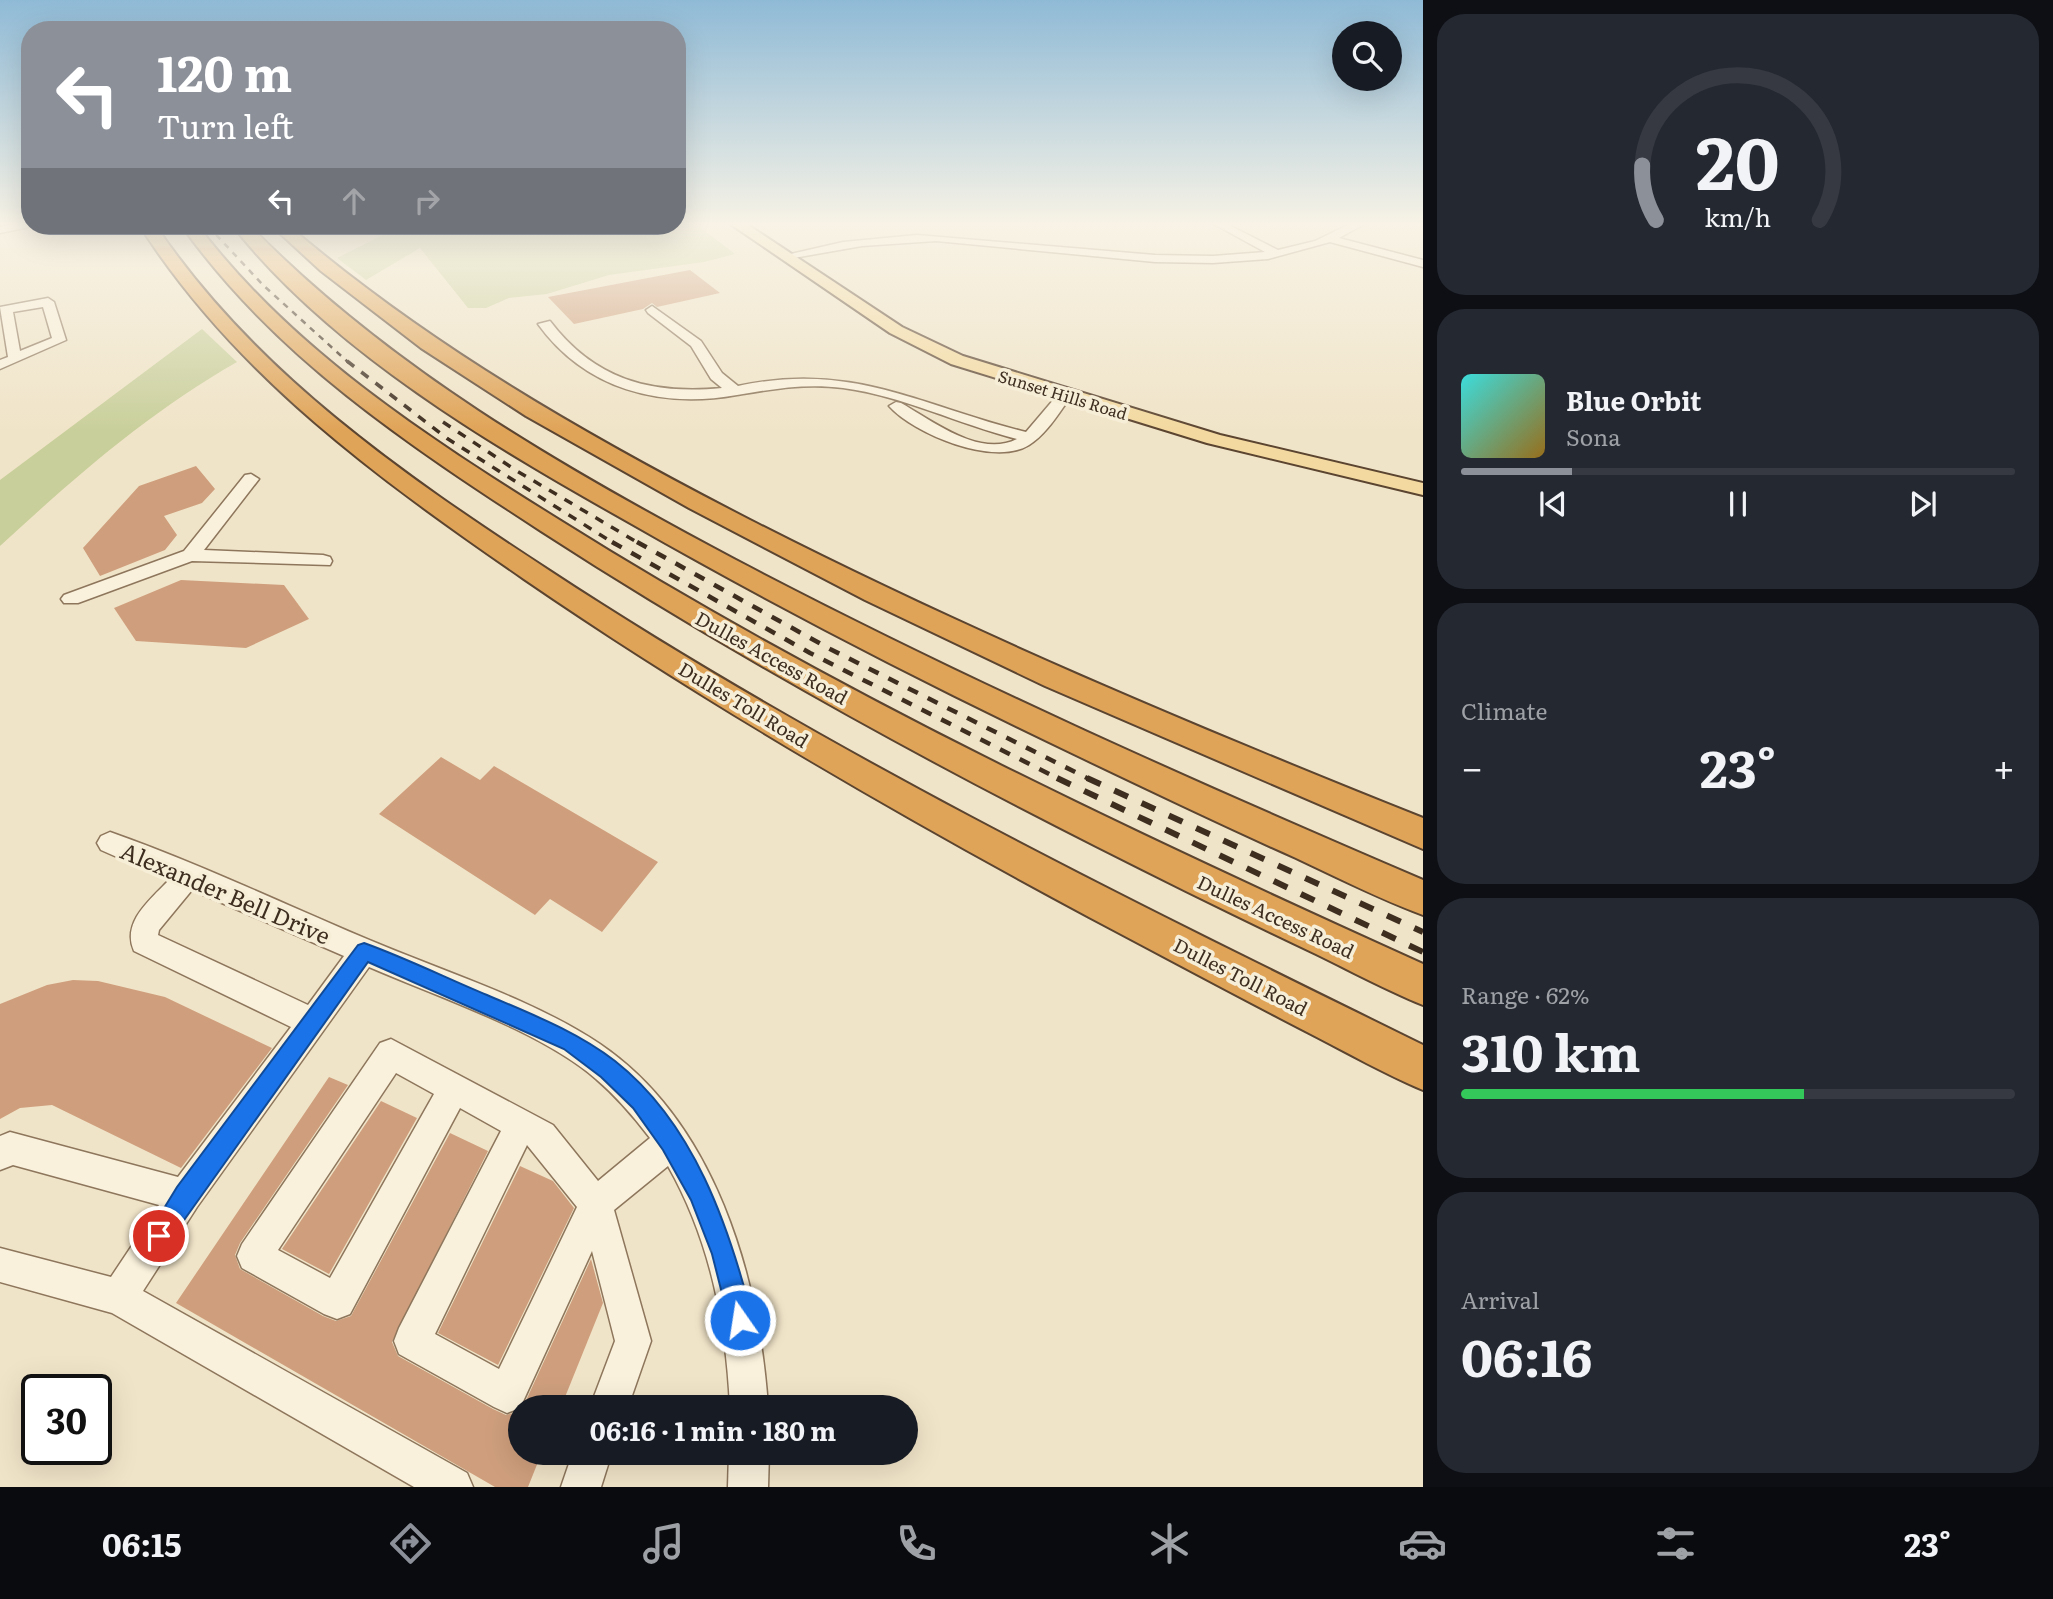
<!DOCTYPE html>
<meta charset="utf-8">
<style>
:root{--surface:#171b24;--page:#242831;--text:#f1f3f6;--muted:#9ea1a6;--line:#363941;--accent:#8c9099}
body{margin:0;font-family:Literata,serif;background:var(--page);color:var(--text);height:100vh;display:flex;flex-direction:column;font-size:26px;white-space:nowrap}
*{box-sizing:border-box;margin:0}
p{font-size:23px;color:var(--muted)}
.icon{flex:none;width:38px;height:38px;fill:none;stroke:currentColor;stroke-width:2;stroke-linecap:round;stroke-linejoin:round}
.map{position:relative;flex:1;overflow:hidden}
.drawer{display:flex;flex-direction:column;gap:14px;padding:14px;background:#0d0f14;width:630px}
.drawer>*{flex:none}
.guide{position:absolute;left:21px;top:21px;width:665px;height:214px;border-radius:28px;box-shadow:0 7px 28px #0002;background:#8c9099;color:#fff;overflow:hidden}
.controls{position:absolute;left:1332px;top:21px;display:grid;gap:14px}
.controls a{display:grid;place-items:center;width:70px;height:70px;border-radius:50%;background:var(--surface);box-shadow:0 7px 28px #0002;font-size:35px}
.speed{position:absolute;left:21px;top:1374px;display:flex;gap:14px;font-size:35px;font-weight:700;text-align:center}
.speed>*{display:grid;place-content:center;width:91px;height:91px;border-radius:50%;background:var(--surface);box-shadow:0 7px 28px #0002;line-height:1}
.speed .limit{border:4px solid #111;border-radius:10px;background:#fff;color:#111}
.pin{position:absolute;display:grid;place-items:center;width:60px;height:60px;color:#fff;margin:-30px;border:4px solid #fff;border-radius:50%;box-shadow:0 2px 7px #0007}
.me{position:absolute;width:77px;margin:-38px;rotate:347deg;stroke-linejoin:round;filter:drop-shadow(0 0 5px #0008)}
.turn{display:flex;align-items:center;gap:24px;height:147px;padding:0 21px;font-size:32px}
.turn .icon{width:91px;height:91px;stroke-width:2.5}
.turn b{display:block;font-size:49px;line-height:60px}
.lanes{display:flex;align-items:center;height:66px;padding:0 21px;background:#0003;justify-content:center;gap:35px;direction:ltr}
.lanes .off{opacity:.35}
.big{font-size:52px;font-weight:700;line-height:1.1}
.drawer .tile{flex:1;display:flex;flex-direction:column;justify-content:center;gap:10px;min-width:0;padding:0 24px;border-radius:28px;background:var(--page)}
.drawer .dial{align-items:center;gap:0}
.dial svg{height:182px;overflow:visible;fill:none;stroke:var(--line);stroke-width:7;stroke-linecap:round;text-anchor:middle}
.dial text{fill:var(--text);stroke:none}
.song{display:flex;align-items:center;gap:21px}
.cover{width:84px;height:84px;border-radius:10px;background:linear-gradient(135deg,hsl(180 70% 55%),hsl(40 70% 35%))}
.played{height:7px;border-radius:4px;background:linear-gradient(90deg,var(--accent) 20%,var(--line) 20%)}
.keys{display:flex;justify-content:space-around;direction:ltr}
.heat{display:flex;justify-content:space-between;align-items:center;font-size:38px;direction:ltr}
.charge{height:10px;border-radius:5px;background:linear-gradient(90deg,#34c759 62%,var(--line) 0)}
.trip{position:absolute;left:508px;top:1395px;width:410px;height:70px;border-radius:35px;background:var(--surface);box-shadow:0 7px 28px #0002;font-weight:700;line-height:70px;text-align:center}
.dock{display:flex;height:112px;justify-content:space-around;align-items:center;background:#090b0e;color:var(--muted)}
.dock .icon{width:49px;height:49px}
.dock .current{color:var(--accent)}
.dock b{font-size:32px;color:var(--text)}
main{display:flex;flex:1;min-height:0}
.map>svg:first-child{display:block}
</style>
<main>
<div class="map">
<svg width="1423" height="1487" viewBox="0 0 1423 1487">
<rect width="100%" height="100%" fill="#f0e4c8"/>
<g fill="#c9cf9b">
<polygon points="677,223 695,223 735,254 704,262 609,275 547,294 509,298 486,308 468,308 420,248 366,280 337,258 400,226 677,226"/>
<path d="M202 329 237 362C149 412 74 478 0 546V480Z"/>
</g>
<g fill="#cf9f7d">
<polygon points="690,270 720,293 657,307 652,303 643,309 574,324 548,297"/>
<polygon points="196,466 215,489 202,503 164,516 177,535 165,550 100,576 83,548 139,486"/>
<polygon points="181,580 284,585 309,619 246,648 136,641 114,608"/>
<polygon points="441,757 480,780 494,766 658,862 602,932 550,899 535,915 379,814"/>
<polygon points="73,980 98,981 165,997 272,1048 181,1168 52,1105 20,1108 0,1119 0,1004 47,985"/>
<polygon points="329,1077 348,1085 240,1243 235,1255 240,1269 323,1316 336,1321 351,1316 450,1133 488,1151 392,1342 398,1356 493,1409 506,1415 520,1411 520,1452 542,1452 528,1487 495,1487 176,1303"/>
<polygon points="381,1101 417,1118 329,1274 282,1249"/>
<polygon points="520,1166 553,1181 574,1208 498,1365 438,1333"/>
<polygon points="591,1259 603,1303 561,1407 523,1407"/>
</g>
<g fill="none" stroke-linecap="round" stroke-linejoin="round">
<g stroke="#8d765c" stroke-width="3">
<g id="minor">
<polygon points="19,223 34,226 0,233 0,227"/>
<polygon points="1212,223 1225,223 1278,250 1315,241 1352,223 1366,223 1339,238 1423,260 1423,267 1330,242 1268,259 1213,263 1155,262 936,241 862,246 788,259 782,256 843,242 917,235 1155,255 1213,256 1265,252"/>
<path d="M48 298 54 302 66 340 0 369V360L8 357 0 307ZM43 307 52 338 20 351 13 312Z"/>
<path d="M652 306 701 341 722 373 738 386C852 361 921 406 1026 432L1060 392H1070L1072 395C1060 411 1047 434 1029 445 994 467 914 434 889 406L896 402 901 403C933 421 979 458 1017 439 958 424 903 396 843 388 806 383 773 389 737 395 660 409 585 389 538 324L550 321C594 379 650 395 722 388L711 379 691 346 648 313 646 310Z"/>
<polygon points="251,474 259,479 204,550 323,555 330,557 332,561 330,565 192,561 78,603 64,603 61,599 64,595 184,551 245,475"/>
<path d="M110 832C201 864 290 907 379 944 451 974 536 1001 600 1044 715 1122 759 1276 768 1407H730C726 1322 710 1240 668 1166L614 1210 651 1341 628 1407H590L615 1341 592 1251 520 1408 507 1413 494 1407 399 1354 394 1341 399 1328 501 1131 460 1108 350 1314 337 1319 324 1314 242 1268 237 1256 242 1244 380 1043 391 1039 553 1125 598 1181 650 1138C634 1117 617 1097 596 1079 541 1031 438 997 369 967L197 1207 143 1291 467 1473 473 1487H414L112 1313 0 1282V1248L111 1277 159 1205 13 1165 0 1170V1136L10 1132 178 1177 291 1027 134 951C121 922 151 899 169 880L101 850 97 843 101 836ZM192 890 344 956 308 1005 158 935 159 930ZM396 1073 434 1094 330 1278 278 1250ZM527 1145 577 1207 499 1369 435 1334Z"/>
<polygon points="573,1452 612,1452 601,1487 561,1487"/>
<polygon points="729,1452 769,1452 768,1487 728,1487"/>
</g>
</g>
<g stroke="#5b4430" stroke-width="4">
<polygon id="major" points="729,223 745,223 902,327 963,356 1220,435 1423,483 1423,495 1207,443 951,364 890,333"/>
</g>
<g stroke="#5b4430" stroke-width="4">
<g id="highway">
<path d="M140 226H156C255 373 403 475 550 571 827 753 1126 899 1423 1045V1090C1385 1074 1348 1053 1311 1034 1237 996 1163 956 1089 917 895 813 705 703 524 579 379 479 236 376 140 226Z"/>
<path d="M182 226H198C294 352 428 438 561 521 835 693 1129 831 1423 964V1005C1386 990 1351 971 1316 954 1242 919 1169 883 1096 846 906 750 720 647 541 531 409 445 275 357 182 226Z"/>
<path d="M233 226H250C389 368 559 466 734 559 958 677 1190 780 1423 880V915C1380 899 1338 878 1296 858 1222 825 1149 790 1076 755 925 683 777 607 632 524 495 447 331 351 233 226Z"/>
<path d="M272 226H289C429 346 587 436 750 520 969 632 1195 727 1423 818V849L1045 686 865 600 689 508 526 416 421 348 321 271Z"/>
</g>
</g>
<use href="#minor" fill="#faf1dc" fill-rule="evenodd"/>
<use href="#major" fill="#f3d9a0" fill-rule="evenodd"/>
<use href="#highway" fill="#e0a458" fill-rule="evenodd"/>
<polyline stroke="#3d2e20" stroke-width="2.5" stroke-dasharray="6 6" stroke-linecap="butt" points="208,226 263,285 349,363"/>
<g stroke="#3d2e20" stroke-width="3.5" stroke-dasharray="9 9" stroke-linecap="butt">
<polyline points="347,361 448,439 615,544"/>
<polyline points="443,422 517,471 640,544"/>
</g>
<g stroke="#3d2e20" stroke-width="4.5" stroke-dasharray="11 11" stroke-linecap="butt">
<polyline points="612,542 810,653 1061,780"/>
<polyline points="637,542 830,649 1091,780"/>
</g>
<g stroke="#3d2e20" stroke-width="6" stroke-dasharray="15 15" stroke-linecap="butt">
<polyline points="1057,778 1423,952"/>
<polyline points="1087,778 1423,932"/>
</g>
</g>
<linearGradient id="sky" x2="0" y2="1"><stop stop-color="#8fbad6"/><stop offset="0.52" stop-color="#f8f3e6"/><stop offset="1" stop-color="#f8f3e6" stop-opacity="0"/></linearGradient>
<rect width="1423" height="431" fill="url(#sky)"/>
<path fill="#1a73e8" stroke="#114b97" stroke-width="2" d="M364 943C406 958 446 978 487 995 531 1014 576 1031 615 1061 694 1123 729 1226 753 1320L749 1329 740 1332 731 1329 712 1254 691 1200 663 1150 633 1108 601 1077 564 1049 368 962 167 1244 159 1248 150 1244 147 1236 177 1187 358 945Z"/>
<g text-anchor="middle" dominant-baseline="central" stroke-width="7" stroke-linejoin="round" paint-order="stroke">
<g font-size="16" fill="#3d2e20" stroke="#f7eed8">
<text transform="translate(1063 394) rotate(17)">Sunset Hills Road</text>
</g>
<g font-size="19" fill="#3d2e20" stroke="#f7eed8">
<text transform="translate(772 657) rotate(29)">Dulles Access Road</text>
<text transform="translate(744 704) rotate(31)">Dulles Toll Road</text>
<text transform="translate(1276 916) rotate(25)">Dulles Access Road</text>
<text transform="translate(1241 976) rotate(27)">Dulles Toll Road</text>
</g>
<g font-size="23" fill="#3d2e20" stroke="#f7eed8">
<text transform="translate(226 892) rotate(23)">Alexander Bell Drive</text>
</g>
</g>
</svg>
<div class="controls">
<a><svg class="icon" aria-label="search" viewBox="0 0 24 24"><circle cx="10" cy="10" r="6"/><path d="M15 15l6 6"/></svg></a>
</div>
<div class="speed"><div class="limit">30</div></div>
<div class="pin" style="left:159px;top:1236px;background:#d93025"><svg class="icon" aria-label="arrive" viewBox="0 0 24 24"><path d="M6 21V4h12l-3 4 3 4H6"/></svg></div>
<svg class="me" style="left:740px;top:1320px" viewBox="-20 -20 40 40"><circle r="17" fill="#1a73e8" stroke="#fff" stroke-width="3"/><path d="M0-11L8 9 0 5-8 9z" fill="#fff"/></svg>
<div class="trip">06:16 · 1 min · 180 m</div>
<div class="guide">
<div class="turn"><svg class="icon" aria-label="left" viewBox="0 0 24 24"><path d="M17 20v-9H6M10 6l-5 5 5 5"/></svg><div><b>120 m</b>Turn left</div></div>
<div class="lanes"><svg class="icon" aria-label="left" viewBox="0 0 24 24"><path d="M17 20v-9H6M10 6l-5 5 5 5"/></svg><svg class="icon off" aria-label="ahead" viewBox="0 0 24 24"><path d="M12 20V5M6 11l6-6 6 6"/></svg><svg class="icon off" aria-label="right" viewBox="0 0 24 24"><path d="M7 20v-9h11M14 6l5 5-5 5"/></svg></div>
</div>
</div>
<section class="drawer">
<div class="tile dial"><svg viewBox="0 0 100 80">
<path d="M14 69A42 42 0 1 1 86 69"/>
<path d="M14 69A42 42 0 0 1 8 45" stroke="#8c9099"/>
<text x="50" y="56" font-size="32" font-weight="700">20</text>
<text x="50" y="72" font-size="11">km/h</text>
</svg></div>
<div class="tile">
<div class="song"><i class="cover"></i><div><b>Blue Orbit</b><p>Sona</p></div></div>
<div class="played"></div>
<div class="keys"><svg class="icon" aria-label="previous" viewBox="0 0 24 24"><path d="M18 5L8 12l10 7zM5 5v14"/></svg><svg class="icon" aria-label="pause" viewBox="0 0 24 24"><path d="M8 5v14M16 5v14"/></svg><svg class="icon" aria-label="next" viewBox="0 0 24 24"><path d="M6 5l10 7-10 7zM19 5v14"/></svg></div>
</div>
<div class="tile"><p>Climate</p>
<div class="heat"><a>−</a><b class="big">23°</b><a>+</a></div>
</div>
<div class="tile"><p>Range · 62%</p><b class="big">310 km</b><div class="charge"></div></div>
<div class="tile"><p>Arrival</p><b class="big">06:16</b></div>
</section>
</main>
<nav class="dock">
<b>06:15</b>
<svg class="icon current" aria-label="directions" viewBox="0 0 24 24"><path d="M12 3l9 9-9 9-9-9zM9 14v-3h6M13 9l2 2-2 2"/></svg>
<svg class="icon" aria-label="music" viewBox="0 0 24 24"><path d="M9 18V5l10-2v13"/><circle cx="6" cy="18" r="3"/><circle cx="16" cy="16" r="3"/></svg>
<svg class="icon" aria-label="phone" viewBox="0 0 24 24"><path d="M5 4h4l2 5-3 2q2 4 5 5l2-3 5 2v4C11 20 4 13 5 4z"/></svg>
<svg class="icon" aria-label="climate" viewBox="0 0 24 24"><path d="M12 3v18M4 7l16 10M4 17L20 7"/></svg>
<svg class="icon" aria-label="car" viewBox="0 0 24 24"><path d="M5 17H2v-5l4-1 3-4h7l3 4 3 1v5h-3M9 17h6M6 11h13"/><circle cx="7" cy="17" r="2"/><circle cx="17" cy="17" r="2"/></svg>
<svg class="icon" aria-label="filters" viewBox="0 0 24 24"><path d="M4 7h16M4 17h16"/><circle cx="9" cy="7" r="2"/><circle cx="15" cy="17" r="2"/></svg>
<b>23°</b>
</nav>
